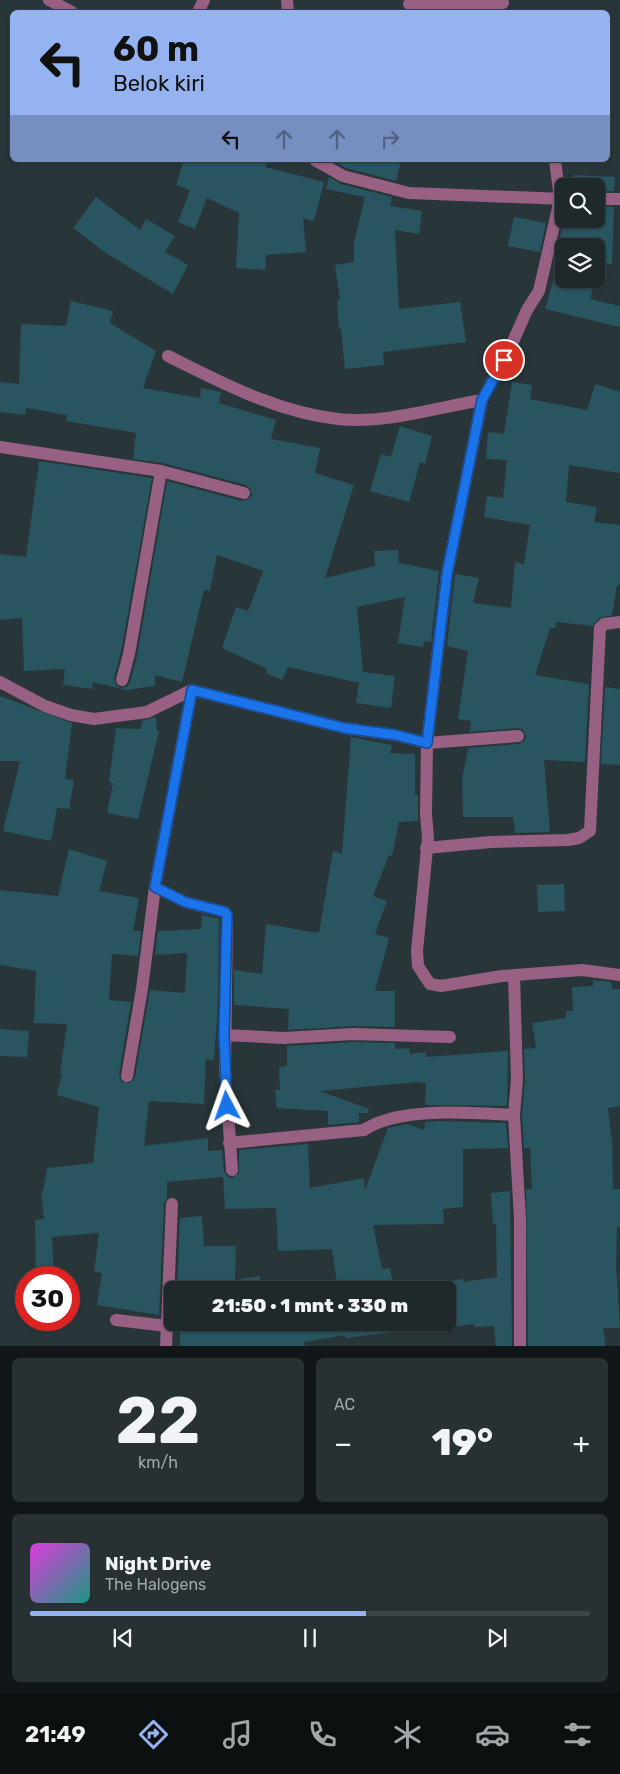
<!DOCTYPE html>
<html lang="id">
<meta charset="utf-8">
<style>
:root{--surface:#1f282b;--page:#273033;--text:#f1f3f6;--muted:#a1a6a9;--line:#3c4447;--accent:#95b2f1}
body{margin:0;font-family:Rubik,sans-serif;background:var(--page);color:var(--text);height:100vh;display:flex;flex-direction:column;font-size:19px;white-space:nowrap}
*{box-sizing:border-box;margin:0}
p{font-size:16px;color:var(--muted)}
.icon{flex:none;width:28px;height:28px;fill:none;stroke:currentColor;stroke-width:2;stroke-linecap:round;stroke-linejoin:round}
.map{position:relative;height:1346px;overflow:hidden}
.panel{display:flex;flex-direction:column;gap:12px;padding:12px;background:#111618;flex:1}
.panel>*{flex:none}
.banner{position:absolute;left:10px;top:10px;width:600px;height:152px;border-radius:8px;box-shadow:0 1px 4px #0004,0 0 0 1px var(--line);background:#95b2f1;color:#111;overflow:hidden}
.fabs{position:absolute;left:555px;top:178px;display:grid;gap:10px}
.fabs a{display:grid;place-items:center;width:50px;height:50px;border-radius:8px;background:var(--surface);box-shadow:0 1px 4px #0004,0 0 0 1px var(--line);font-size:25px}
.speed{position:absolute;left:15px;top:1266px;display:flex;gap:10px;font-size:25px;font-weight:700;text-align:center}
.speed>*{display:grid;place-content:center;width:65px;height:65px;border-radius:50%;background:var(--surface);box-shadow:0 1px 4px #0004,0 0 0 1px var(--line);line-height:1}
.speed .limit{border:8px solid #d22;background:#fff;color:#111}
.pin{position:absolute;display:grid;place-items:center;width:42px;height:42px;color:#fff;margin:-21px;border:2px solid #fff;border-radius:50%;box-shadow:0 1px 5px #0007}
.me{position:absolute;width:55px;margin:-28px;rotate:356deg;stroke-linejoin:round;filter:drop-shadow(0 0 4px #0008)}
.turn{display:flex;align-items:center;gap:18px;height:105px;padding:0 20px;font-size:22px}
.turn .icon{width:65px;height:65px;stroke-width:2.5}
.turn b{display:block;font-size:35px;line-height:42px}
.lanes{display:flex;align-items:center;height:48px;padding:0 20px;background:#0003;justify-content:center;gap:25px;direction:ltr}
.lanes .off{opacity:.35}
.big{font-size:38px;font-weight:800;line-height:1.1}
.panel .tile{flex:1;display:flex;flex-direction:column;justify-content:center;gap:8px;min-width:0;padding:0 18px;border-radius:8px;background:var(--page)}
.panel .dial{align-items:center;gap:0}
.dial b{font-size:65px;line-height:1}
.song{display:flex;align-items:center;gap:15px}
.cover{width:60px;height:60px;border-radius:8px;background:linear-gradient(135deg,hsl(300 70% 55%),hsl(170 70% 35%))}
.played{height:5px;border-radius:2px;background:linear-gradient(90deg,var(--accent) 60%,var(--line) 60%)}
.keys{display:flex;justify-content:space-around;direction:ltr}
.heat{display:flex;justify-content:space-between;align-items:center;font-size:28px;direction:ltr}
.panel .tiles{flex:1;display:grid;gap:12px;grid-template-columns:1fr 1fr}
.tile:last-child{grid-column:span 2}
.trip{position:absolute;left:164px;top:1281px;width:292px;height:50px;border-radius:8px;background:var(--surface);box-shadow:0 1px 4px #0004,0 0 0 1px var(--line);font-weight:800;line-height:50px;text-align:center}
.menu{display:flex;height:80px;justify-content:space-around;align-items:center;background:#0c1011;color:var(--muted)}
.menu .icon{width:35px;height:35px}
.menu .on{color:var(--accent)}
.menu b{font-size:22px;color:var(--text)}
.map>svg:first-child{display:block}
</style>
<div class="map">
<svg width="620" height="1347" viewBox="0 0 620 1347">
<rect width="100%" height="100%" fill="#293639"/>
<g fill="#28555f">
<polygon points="184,160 268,160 265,167 324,182 314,221 303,218 306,252 266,255 265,270 236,268 239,213 207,198 195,229 178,222 190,190 176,185"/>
<polygon points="332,160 401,160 396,181 346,168"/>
<polygon points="574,175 615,177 614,191 596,191 596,186 572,186"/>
<polygon points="329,177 341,184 392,197 390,206 422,211 419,234 395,230 399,309 460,302 466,342 383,352 384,365 345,369 341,328 339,329 337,300 340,299 335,265 354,262 354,242 365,197 326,189"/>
<polygon points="96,197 140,230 146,219 175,236 165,252 188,265 173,294 106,253 73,228"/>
<polygon points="596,207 614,207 612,265 601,261 600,264 596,263 596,246 564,246 564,256 556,255 564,219 596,219"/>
<polygon points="514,217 546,223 540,252 508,246"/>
<polygon points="554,279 596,279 590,299 620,306 620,327 545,309"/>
<polygon points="71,301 113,311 110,323 156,351 143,388 200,398 201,388 221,392 219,403 276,420 271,439 320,448 315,473 354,485 325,578 375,566 374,551 398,550 399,563 439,571 431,642 424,641 423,647 398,643 405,597 357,607 363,672 395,676 391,708 356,703 359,683 288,667 282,680 266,673 267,669 222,648 236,607 248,611 263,571 217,555 210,591 204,590 182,682 155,675 155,686 126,690 93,682 92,689 63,685 65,669 24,671 22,618 0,620 0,554 26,557 39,461 152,478 121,652 114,678 116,685 120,688 127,686 130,683 137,656 167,481 242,501 249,499 252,495 250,488 246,485 163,463 133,459 136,433 66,421 67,415 26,408 25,415 0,412 0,382 19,384 21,324 66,326"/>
<polygon points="512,382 532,385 530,399 587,410 595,384 620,392 620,473 569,465 566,502 597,507 594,522 620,525 620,585 617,585 612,615 599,618 593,626 556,622 555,628 550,628 535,675 589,684 585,762 544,760 550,832 515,833 513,817 463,817 462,780 468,748 519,744 525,740 526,735 522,729 518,728 470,732 471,721 458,719 468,651 447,646 455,574 479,578 473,603 511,608 515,562 524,564 530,525 484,517 487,496 503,498 507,460 486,459 488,432 504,434"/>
<polygon points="400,426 432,436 425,464 420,462 409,502 370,491 381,454 391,457"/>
<polygon points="605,687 620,689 620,765 601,764"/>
<polygon points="0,696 72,723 65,779 74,780 69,809 57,808 51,841 3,831 20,761 0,761"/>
<polygon points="156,717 157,731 159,731 138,819 107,813 113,783 109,782 116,728 141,729 142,721"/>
<polygon points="351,737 392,745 390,753 415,754 415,795 418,795 418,821 399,822 392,856 389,855 373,896 387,901 375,934 389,938 375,991 395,991 395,1027 353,1026 288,1030 289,1009 234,1005 234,970 262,974 266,924 319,933 333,851 342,854"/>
<polygon points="69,849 107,861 99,891 139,898 133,931 141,931 138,956 112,954 109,1000 131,1002 119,1075 122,1082 130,1083 135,1077 150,990 185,993 187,953 155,955 158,931 201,929 202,915 219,919 218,1002 214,1060 206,1059 204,1104 149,1101 144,1146 208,1138 208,1151 222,1150 224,1171 228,1177 232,1178 239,1173 239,1150 308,1144 310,1188 364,1178 365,1190 388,1128 407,1124 424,1130 425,1122 437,1121 506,1123 508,1148 463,1149 463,1207 443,1209 444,1224 373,1225 382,1269 390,1268 394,1290 444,1285 443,1282 463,1279 464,1282 497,1277 496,1224 493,1224 491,1193 510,1191 512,1347 496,1347 494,1326 474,1327 474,1324 417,1332 417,1329 346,1338 345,1335 304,1342 305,1347 180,1347 180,1322 448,1322 448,1290 338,1290 332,1249 278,1251 276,1208 225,1209 223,1177 167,1182 167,1198 164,1204 159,1315 97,1305 102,1273 94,1272 99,1233 52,1237 54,1278 36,1278 35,1220 44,1219 41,1191 43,1191 47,1168 93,1163 99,1107 57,1095 62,1074 60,1074 67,1024 34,1023 36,971 0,965 0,890 58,896"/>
<polygon points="564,884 565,911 538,912 537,885"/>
<polygon points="593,980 611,982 612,989 620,989 620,1106 608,1108 612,1140 613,1189 620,1189 620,1227 617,1227 616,1267 620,1328 603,1328 606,1347 528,1347 526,1189 532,1189 530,1148 524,1148 522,1115 525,1080 524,1049 536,1048 532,1023 566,1018 566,1011 573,1011 572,987 593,986"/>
<polygon points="0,1029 29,1031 27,1057 0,1056"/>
<polygon points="353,1042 395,1043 395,1049 409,1048 410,1054 426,1052 426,1057 508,1051 507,1106 425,1105 426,1083 417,1082 320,1091 369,1109 368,1113 359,1113 359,1122 328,1125 328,1111 277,1108 275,1090 280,1090 279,1067 287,1066 287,1046"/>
<polygon points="202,1216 204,1246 236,1246 235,1280 260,1276 262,1290 177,1290 180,1218"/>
</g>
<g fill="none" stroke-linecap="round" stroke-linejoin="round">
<g stroke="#986082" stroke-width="12">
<polyline points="49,0 72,12"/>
<polyline points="287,0 288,12"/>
<polyline points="409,4 503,3"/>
<polyline points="198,12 204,0"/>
<polyline points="315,160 343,176 409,193 564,199"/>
<polyline points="555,160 560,199 539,291 527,310 511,346 482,400 447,574 427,743 426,814 428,838 417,951 418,966 430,984 441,986 502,976 582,970 620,975"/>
<polyline points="596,199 620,199"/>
<path d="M168 356C223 383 276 412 338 419 385 424 436 408 482 400"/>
<polyline points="0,447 161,471 244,493"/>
<polyline points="122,680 129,654 161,471"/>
<polyline points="0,682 45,706 71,715 94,719 147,712 192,690 344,728 395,735 427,743 518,736"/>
<polyline points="426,848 491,842 568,840 579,838 590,831 600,628 604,624 620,622"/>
<polyline points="155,887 185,902 225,912 227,915 225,1069 232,1170"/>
<polyline points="514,975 517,1079 514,1115 520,1219 520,1347"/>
<polyline points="224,1035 284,1038 353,1034 450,1037"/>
<polyline points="127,1076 142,989 155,887 192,690"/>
<path d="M229 1143 364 1130C399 1106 472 1113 514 1115"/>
<polyline points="116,1320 167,1326"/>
<polyline points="166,1347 172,1204"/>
</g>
</g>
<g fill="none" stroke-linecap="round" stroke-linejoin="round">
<g stroke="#114b97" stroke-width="12">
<polyline id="route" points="227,1106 224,1035 227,915 225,912 185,902 155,887 192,690 344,728 396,735 427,743 447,574 482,400 504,360"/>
</g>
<use href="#route" stroke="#1a73e8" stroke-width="9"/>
</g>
</svg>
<div class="fabs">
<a><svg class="icon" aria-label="search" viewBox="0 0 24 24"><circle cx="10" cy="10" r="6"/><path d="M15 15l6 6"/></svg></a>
<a><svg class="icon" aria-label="layers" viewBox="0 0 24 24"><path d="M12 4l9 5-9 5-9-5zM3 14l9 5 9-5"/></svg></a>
</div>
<div class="speed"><div class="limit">30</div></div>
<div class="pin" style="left:504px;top:360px;background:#d93025"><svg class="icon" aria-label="arrive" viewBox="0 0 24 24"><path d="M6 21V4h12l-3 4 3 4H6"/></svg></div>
<svg class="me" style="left:227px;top:1106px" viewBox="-20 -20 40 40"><path d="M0-17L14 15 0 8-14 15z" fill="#1a73e8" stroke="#fff" stroke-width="4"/></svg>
<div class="trip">21:50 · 1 mnt · 330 m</div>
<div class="banner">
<div class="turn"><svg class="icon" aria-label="left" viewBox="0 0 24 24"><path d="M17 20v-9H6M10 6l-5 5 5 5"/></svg><div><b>60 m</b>Belok kiri</div></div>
<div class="lanes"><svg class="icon" aria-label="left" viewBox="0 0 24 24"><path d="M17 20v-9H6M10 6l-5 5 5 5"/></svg><svg class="icon off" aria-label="ahead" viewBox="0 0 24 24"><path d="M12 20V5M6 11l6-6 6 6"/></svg><svg class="icon off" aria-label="ahead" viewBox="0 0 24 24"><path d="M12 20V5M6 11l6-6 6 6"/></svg><svg class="icon off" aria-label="right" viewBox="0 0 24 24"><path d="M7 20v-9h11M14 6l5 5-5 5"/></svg></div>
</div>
</div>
<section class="panel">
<div class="tiles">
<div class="tile dial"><b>22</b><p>km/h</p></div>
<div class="tile"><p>AC</p>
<div class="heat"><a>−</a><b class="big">19°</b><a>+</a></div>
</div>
<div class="tile">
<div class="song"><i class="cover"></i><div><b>Night Drive</b><p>The Halogens</p></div></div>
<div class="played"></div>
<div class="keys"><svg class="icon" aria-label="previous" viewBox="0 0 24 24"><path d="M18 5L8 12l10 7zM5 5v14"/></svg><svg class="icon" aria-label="pause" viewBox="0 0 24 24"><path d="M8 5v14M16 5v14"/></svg><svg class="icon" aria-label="next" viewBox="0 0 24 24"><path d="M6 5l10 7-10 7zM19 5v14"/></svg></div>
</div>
</div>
</section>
<nav class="menu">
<b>21:49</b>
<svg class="icon on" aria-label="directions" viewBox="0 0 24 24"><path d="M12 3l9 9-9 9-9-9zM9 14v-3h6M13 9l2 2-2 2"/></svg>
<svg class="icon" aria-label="music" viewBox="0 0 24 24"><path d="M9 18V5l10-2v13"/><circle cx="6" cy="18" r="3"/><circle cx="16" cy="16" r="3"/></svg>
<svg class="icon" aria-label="phone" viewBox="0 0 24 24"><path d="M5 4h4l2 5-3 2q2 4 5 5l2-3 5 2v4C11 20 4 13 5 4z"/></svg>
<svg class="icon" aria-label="climate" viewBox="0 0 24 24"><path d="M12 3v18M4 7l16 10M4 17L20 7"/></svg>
<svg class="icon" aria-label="car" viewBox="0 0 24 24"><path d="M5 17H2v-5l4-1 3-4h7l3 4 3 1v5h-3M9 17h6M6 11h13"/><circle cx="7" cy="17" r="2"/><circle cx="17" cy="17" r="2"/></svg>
<svg class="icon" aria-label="filters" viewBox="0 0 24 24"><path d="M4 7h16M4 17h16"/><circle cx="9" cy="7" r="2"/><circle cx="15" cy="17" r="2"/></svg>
</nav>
